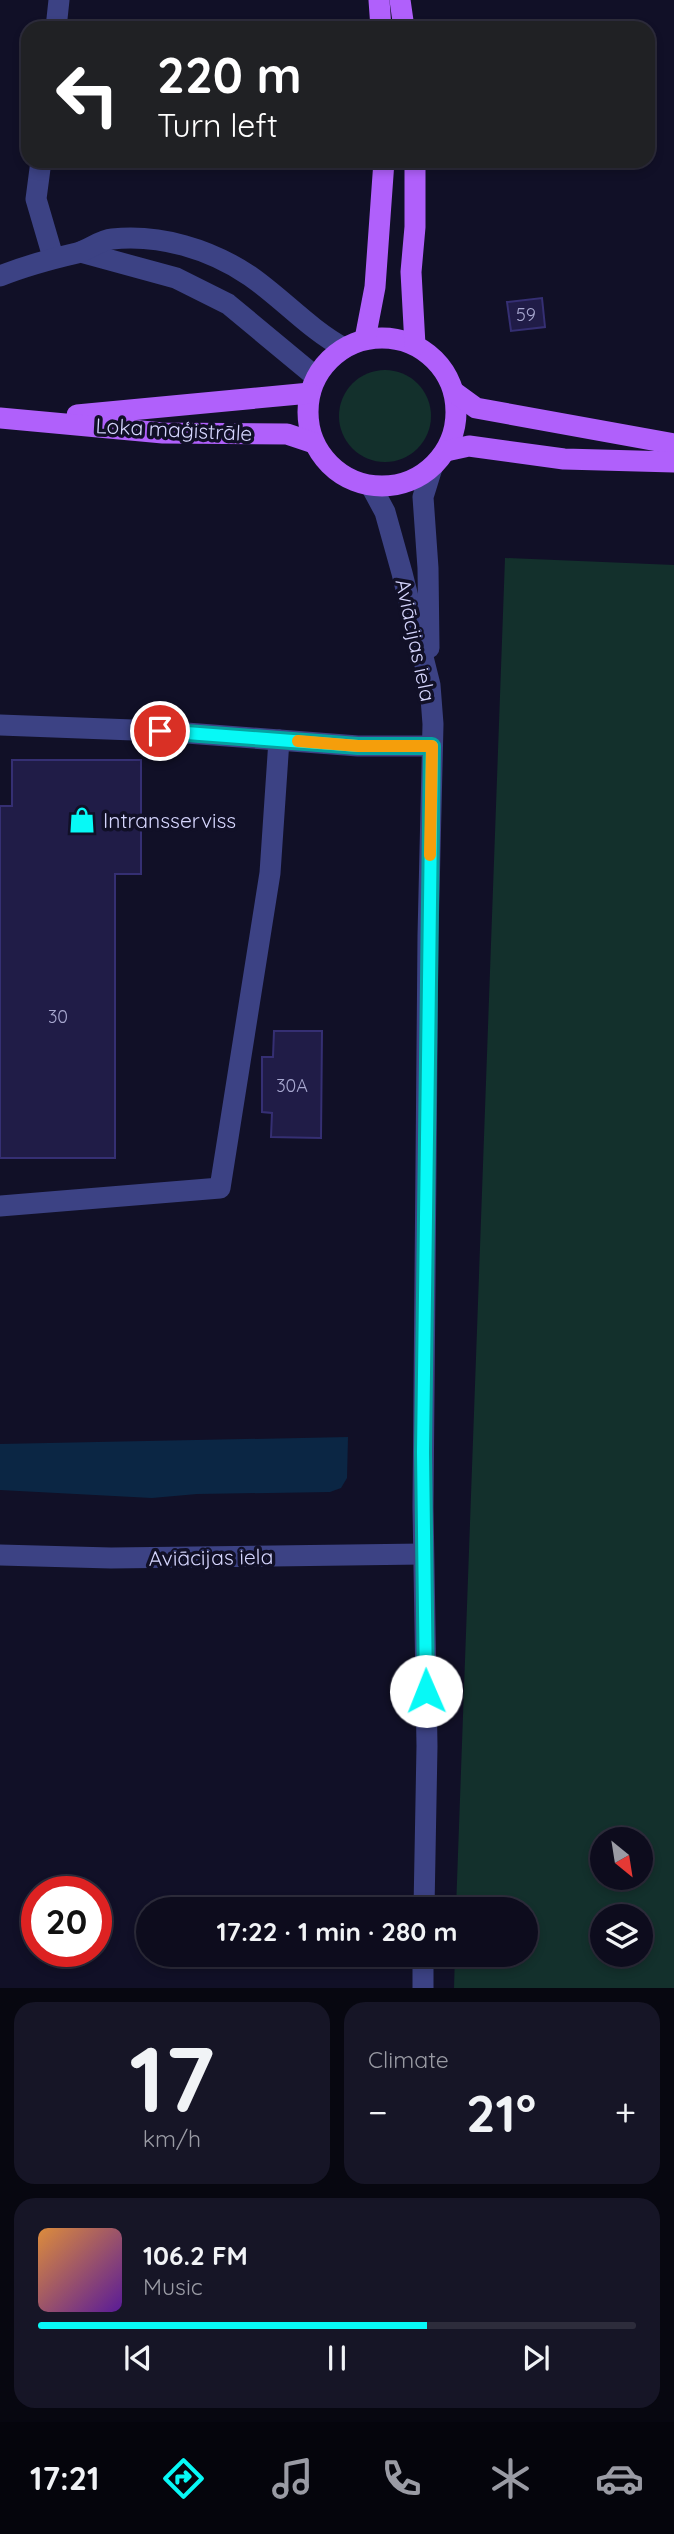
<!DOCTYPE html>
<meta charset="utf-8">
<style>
:root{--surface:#0d0c1d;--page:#161526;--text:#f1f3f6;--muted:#9a9ba4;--line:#2d2c3b;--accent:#07f9f6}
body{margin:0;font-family:Quicksand,sans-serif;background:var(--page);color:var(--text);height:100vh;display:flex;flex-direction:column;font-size:26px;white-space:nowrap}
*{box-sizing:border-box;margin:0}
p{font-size:23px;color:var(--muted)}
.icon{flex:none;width:38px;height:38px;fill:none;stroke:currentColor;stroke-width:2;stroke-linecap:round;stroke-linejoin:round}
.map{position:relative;height:1988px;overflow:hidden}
.sheet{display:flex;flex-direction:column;gap:14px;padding:14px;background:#070710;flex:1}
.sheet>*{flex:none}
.banner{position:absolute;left:21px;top:21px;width:634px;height:147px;border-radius:21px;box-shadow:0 4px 10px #0003,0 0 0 2px var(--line);background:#202124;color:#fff;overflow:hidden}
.needle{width:46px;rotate:150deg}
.controls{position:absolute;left:590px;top:1827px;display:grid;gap:14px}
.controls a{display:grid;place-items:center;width:63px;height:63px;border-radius:50%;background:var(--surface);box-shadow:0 4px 10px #0003,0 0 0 2px var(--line);font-size:35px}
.speed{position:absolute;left:21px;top:1876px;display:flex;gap:14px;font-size:35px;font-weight:700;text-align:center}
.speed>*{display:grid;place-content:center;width:91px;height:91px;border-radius:50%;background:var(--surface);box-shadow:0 4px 10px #0003,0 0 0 2px var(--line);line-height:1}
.speed .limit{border:10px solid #d22;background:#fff;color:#111}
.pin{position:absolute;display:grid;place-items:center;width:60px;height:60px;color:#fff;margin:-30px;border:4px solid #fff;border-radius:50%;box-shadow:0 2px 7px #0007}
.me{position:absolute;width:77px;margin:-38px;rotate:359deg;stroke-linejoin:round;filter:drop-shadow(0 0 5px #0008)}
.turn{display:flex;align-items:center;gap:24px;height:147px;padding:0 21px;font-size:32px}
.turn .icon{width:91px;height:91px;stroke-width:2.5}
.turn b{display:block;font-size:49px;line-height:60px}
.big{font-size:52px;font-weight:700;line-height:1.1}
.sheet .card{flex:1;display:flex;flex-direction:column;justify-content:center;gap:10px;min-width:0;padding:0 24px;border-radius:21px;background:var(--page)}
.sheet .dial{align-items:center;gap:0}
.dial b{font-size:91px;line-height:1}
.song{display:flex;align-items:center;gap:21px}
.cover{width:84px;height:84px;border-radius:10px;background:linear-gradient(135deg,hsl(30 70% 55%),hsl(270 70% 35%))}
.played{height:7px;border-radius:4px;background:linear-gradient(90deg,var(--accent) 65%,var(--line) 65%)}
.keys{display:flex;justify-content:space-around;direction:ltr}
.heat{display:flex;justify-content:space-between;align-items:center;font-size:38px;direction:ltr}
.sheet .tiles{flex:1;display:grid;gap:14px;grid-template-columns:1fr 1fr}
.card:last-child{grid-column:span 2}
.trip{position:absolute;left:136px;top:1897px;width:402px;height:70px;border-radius:35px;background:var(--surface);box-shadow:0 4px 10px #0003,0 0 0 2px var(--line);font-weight:700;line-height:70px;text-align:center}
.menu{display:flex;height:112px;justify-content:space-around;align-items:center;background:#05050c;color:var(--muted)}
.menu .icon{width:49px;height:49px}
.menu .active{color:var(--accent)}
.menu b{font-size:32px;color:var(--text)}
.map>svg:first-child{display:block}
</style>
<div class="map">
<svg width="674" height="1988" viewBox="0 0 674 1988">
<rect width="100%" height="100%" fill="#111027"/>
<g fill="#13302c" fill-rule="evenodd">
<circle cx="385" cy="416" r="46"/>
<path d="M505 558 674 565V1988H454L455 1955H527V1909H456ZM602 1839H640V1878H602ZM602 1916H640V1955H602Z"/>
</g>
<polygon fill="#0b2644" points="348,1437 347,1478 341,1488 330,1492 197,1494 152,1498 0,1490 0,1444"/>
<g fill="#201c47" stroke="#352f73" stroke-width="2">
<polygon points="542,298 545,327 511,331 507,302"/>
<polygon points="12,760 141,760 141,874 115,874 115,1158 0,1158 0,806 12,806"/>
<polygon points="274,1031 322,1031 321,1138 271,1137 272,1113 262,1112 262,1057 273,1057"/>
</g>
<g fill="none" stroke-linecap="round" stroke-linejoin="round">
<g stroke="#3c4284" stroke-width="21">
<polyline points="56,28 59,0"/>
<polyline points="41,161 36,199 53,257"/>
<polyline points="81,252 176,278 228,304 316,377"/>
<path d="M0 276C25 266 51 259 77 253 89 250 100 240 112 239 160 234 210 249 250 276 283 299 309 329 344 348"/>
<polyline points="371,486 385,512 402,573 430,685 433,724 428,936 423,1507 427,1746 424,1909"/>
<polyline points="429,648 428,568 423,497 432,468"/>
<polyline points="0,725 160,731 358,746 432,746"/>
<polyline points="0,1206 220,1188 270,873 279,740"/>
<polyline points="0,1555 111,1558 423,1554"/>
<polyline points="423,1988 423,1955"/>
</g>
<g stroke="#b060fb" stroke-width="21">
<polyline points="379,0 381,28"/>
<polyline points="400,0 404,28"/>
<circle cx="382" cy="412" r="74"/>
<polyline points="365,339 375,287 384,161"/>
<polyline points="415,345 411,272 415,227 415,161"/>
<polyline points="454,392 476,408 674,444"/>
<polyline points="77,415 310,393"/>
<polyline points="0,418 163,433 287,434 314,443"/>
<polyline points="446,451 469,446 564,459 674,462"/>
</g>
</g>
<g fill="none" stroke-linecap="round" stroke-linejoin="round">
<g stroke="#05a2a0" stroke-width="18">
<polyline id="route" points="160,731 358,746 432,746 423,1452 426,1691"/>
</g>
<use href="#route" stroke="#07f9f6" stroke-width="12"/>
<polyline stroke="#f59e0b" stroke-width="12" points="298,741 358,746 432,746 430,855"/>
</g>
<defs>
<g id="shop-bare" transform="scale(2.1)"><path d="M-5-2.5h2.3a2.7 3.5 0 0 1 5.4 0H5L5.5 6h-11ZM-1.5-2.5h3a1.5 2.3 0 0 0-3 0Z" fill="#07f9f6" stroke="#111027" stroke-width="2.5" paint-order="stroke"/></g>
</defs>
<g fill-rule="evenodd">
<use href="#shop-bare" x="82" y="820"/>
</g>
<g text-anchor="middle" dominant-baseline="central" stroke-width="7" stroke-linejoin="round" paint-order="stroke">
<g font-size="18" fill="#a8a8d0">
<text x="526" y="314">59</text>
<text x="58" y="1016">30</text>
<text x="292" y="1085">30A</text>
</g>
<g font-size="21" fill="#d6d6fe" stroke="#111027">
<text transform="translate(174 429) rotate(3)">Loka maģistrāle</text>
<text transform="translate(416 640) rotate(78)">Aviācijas iela</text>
<text transform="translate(211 1557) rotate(-1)">Aviācijas iela</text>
</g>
<g font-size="21" fill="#d6d6fe" stroke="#111027" text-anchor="start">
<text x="103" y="820">Intransserviss</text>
</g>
</g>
</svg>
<div class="controls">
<a><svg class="needle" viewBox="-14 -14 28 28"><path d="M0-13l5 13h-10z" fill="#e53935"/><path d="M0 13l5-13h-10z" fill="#9a9ba4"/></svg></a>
<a><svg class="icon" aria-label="layers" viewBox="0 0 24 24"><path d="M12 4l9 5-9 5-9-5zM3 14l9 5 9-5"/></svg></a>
</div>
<div class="speed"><div class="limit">20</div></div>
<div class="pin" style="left:160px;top:731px;background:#d93025"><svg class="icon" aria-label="arrive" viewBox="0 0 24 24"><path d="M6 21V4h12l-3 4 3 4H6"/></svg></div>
<svg class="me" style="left:426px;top:1691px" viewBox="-20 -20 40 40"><circle r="19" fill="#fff"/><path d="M0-13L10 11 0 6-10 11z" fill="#07f9f6"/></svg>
<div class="trip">17:22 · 1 min · 280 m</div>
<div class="banner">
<div class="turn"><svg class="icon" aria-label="left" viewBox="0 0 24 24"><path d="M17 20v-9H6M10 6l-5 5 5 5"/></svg><div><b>220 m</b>Turn left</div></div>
</div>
</div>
<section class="sheet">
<div class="tiles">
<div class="card dial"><b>17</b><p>km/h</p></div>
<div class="card"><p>Climate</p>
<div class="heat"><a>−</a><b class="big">21°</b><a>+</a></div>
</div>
<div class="card">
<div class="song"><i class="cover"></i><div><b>106.2 FM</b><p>Music</p></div></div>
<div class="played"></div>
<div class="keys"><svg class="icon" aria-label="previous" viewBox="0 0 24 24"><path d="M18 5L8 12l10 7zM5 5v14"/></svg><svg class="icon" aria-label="pause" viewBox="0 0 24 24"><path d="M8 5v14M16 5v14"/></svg><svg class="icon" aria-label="next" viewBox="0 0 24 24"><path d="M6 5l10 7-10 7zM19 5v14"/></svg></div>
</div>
</div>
</section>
<nav class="menu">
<b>17:21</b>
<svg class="icon active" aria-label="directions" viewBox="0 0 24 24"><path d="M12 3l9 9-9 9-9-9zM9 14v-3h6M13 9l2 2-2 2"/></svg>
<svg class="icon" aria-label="music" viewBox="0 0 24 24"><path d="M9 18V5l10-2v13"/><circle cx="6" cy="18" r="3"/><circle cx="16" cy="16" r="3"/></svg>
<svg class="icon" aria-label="phone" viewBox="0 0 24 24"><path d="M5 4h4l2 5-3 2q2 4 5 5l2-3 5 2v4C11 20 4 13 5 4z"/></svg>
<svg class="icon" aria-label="climate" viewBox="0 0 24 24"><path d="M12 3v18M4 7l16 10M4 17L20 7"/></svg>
<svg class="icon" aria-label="car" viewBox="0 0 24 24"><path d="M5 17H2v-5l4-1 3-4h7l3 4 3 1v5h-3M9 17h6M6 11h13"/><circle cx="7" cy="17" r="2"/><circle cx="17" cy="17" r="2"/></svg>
</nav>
